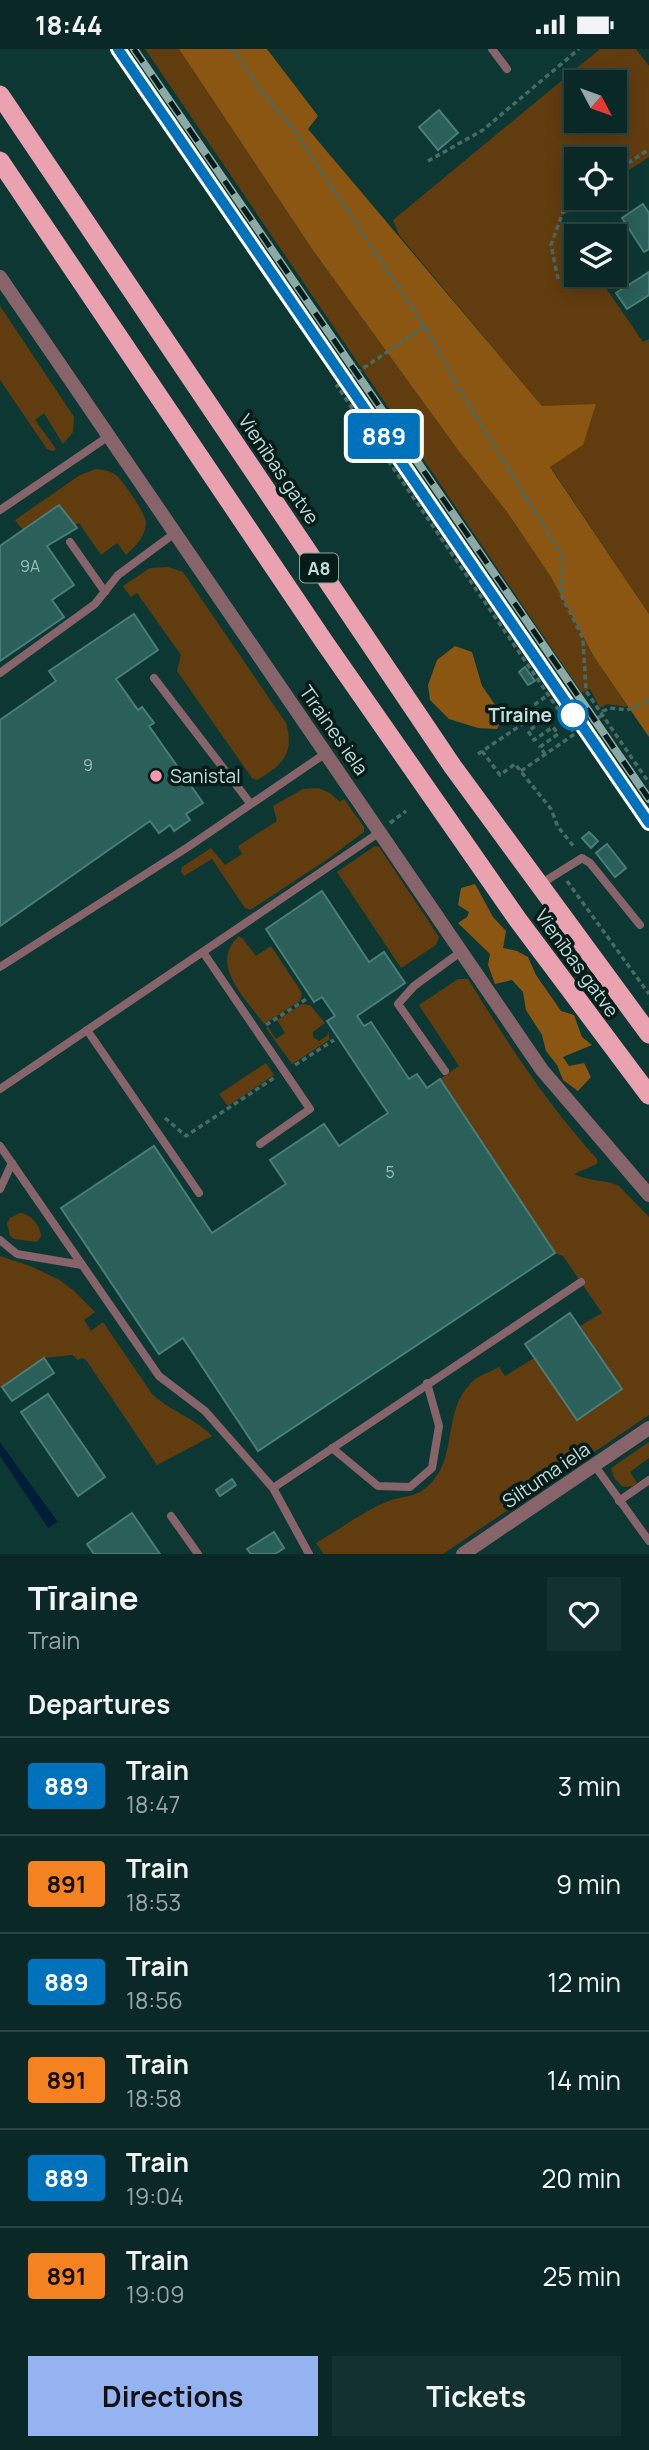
<!DOCTYPE html>
<meta charset="utf-8">
<style>
:root{--surface:#0a2926;--page:#13312e;--text:#f1f3f6;--muted:#99a6a7;--line:#2a4543;--accent:#95b2f1}
body{margin:0;font-family:Manrope,sans-serif;background:var(--page);color:var(--text);height:100vh;display:flex;flex-direction:column;font-size:26px;white-space:nowrap}
*{box-sizing:border-box;margin:0}
p{font-size:23px;color:var(--muted)}
.icon{flex:none;width:38px;height:38px;fill:none;stroke:currentColor;stroke-width:2;stroke-linecap:round;stroke-linejoin:round}
.map{position:relative;height:1505px;overflow:hidden}
.side{display:flex;flex-direction:column;background:var(--surface);flex:1}
.side>*{flex:none}
.badge{padding:0 14px;border-radius:5px;font-size:24px;line-height:46px}
.needle{width:46px;rotate:131deg}
.tools{position:absolute;left:564px;top:21px;display:grid;gap:14px}
.tools a{display:grid;place-items:center;width:63px;height:63px;border-radius:0px;background:var(--surface);box-shadow:0 4px 18px #0003,0 0 0 2px var(--line);font-size:35px}
.map>.badge{position:absolute;translate:-50% -50%;box-shadow:0 0 0 4px #fff}
h2{padding:0 28px;font-size:26px;line-height:63px}
.round{display:grid;place-items:center;flex:none;width:74px;height:74px;border-radius:0px;background:var(--page)}
.headline{display:flex;align-items:center;justify-content:space-between;height:119px;padding:0 28px}
h1{font-size:33px;font-weight:700;line-height:52px}
.button{display:flex;gap:14px;margin-top:auto;padding:14px 28px}
.button a{flex:1;height:80px;border-radius:0px;background:var(--accent);color:#111;font-size:28px;font-weight:700;line-height:80px;text-align:center}
.button a+a{background:var(--page);color:var(--text)}
ul{padding:0;list-style:none}
li{display:flex;align-items:center;gap:21px;height:98px;padding:0 28px;border-top:2px solid var(--line)}
li div{flex:1}
li b{display:block;font-size:26px}
li em{font-style:normal}
li .badge{min-width:77px;font-weight:700;text-align:center}
.status{display:flex;justify-content:space-between;align-items:center;height:49px;padding:0 35px;background:var(--surface);direction:ltr}
.status svg{height:19px;fill:currentColor}
.map>svg:first-child{display:block}
</style>
<div class="status"><b>18:44</b><svg viewBox="0 0 49 12"><path d="M0 12V9h3v3zM5 12V6h3v6zM10 12V3h3v9zM15 12V0h3v12zM26 1h20v11H26zM47 4h2v5h-2z"/></svg></div>
<div class="map">
<svg width="649" height="1505" viewBox="0 0 649 1505">
<rect width="100%" height="100%" fill="#0d3733"/>
<g fill="#613c0f" fill-rule="evenodd">
<polygon points="145,0 179,0 312,200 458,401 507,463 551,528 594,608 628,658 607,655 600,659 590,640 582,644"/>
<path d="M600 0H636L649 17V108L614 131V110H576V149H588L559 169 576 193V226H597L643 293 649 290V565L550 417 583 396 542 357 399 186 393 171ZM576 33H614V72H576Z"/>
<polygon points="0,257 74,368 73,383 63,395 44,364 35,371 56,400 53,402 47,400 0,331"/>
<path d="M96 420C104 421 111 422 117 427 124 433 146 465 146 474 145 488 136 497 126 506L117 494 101 506 79 474 75 476 59 456 23 481 15 471 80 426Z"/>
<path d="M168 518 183 523 286 674C295 704 282 717 257 731L252 729 177 622 181 606 137 544 131 548 123 537 150 519Z"/>
<polygon points="318,739 330,744 340,753 344,750 364,778 364,783 328,810 250,861 245,859 212,810 184,827 181,823 182,818 211,799 225,816 242,805 238,797 277,772 273,757 303,740"/>
<polygon points="375,797 379,798 439,888 436,896 401,919 337,823"/>
<path d="M239 887 243 890 256 907 271 897 302 944 300 952 264 975C246 950 208 915 239 887Z"/>
<path d="M458 930H468C507 993 547 1055 597 1110V1115L574 1125C589 1133 605 1130 619 1137L649 1168V1366L443 1505H324L316 1494C339 1481 362 1463 386 1453 406 1445 416 1451 433 1432 457 1404 443 1362 471 1334 477 1327 490 1323 499 1318L505 1327 534 1309 577 1370 622 1340 580 1277 602 1264 563 1207 555 1204 440 1030 459 1017 419 956Z"/>
<polygon points="302,955 310,956 325,974 313,983 313,988 319,992 327,987 329,982 329,991 292,1015 266,979 268,978 276,990 285,984 277,971"/>
<polygon points="266,1014 274,1026 228,1057 219,1045"/>
<path d="M20 1164C31 1165 40 1176 41 1187L37 1193 14 1190 10 1187 7 1174 10 1169Z"/>
<path d="M0 1207 30 1217 58 1230 73 1241 95 1263 84 1271 91 1282 103 1273 152 1345C170 1362 195 1369 212 1387L157 1416 86 1311 82 1309 78 1311 72 1306 44 1309 0 1339Z"/>
<polygon points="649,1393 649,1409 630,1423 637,1434 633,1437 623,1438 614,1429 611,1419"/>
</g>
<g fill="#8b5611">
<polygon points="179,0 267,0 318,67 308,80 542,357 596,355 583,396 550,418 649,565 649,688 594,608 551,528 507,463 458,401 312,200"/>
<polygon points="455,597 472,603 482,637 503,667 497,680 478,679 449,670 430,651 428,636 437,611"/>
<polygon points="475,835 493,868 506,882 503,899 517,902 528,908 536,926 561,962 574,966 582,988 592,996 563,1008 569,1017 584,1014 591,1028 578,1042 563,1031 557,1016 546,1002 542,986 526,961 523,943 512,931 495,935 488,916 490,905 458,874 467,868 469,863 458,856 461,839"/>
</g>
<polygon fill="#001d37" points="0,1393 4,1399 58,1473 48,1479 0,1407"/>
<g fill="#2b5f5a" stroke="#497d77" stroke-width="2">
<polygon points="439,61 458,84 438,101 419,78"/>
<polygon points="643,155 649,164 649,200 644,203 622,169"/>
<polygon points="649,223 649,246 627,260 616,244"/>
<polygon points="59,456 77,479 47,497 74,536 52,551 64,568 0,612 0,497"/>
<polygon points="134,565 158,601 116,630 138,661 142,658 154,674 149,677 203,754 186,765 190,771 174,782 170,776 159,784 150,772 0,877 0,671 56,632 49,622"/>
<polygon points="525,618 535,632 528,636 519,623"/>
<polygon points="589,783 598,792 591,799 582,789"/>
<polygon points="607,795 626,819 615,828 596,804"/>
<polygon points="322,842 369,913 384,903 405,934 357,967 364,977 371,973 409,1030 417,1025 427,1039 440,1030 555,1204 258,1402 183,1289 159,1305 61,1159 154,1097 212,1184 286,1135 270,1111 324,1075 339,1097 388,1064 327,972 335,967 322,948 314,953 266,880"/>
<polygon points="570,1264 622,1340 577,1371 525,1295"/>
<polygon points="44,1309 54,1324 12,1352 2,1338"/>
<polygon points="48,1345 105,1428 78,1447 21,1363"/>
<polygon points="232,1430 236,1436 220,1447 216,1441"/>
<polygon points="132,1464 160,1505 94,1505 87,1495"/>
<polygon points="274,1483 284,1499 275,1505 251,1505 247,1500"/>
</g>
<g fill="none" stroke-linecap="round" stroke-linejoin="round">
<g stroke="#466b67" stroke-width="3.5" stroke-dasharray="5 3.5" stroke-linecap="butt">
<polyline points="231,0 240,9 260,41 292,78 427,281 459,340 563,508 561,546 583,589 586,642 649,734"/>
<polyline points="428,112 483,81 579,0"/>
<polyline points="614,124 649,100"/>
<polyline points="558,230 551,196 564,160 580,149"/>
<polyline points="424,278 337,337 575,685"/>
<polyline points="538,663 534,656 545,648"/>
<polyline points="482,702 500,726 515,715 551,760 558,778 575,799"/>
<polyline points="478,705 542,662 548,669 528,682 534,691 553,678 558,685 540,698 545,705"/>
<polyline points="521,722 602,666 603,662 610,659 627,661 649,652"/>
<polyline points="390,774 406,762"/>
<polyline points="567,832 649,945"/>
<polyline points="266,976 308,949"/>
<polyline points="295,1016 334,991"/>
<polyline points="165,1069 186,1087 274,1029"/>
</g>
<g stroke="#87636a" stroke-width="8">
<polyline points="492,0 507,20"/>
<polyline points="0,461 109,387"/>
<polyline points="70,493 105,543"/>
<polyline points="0,624 95,555 118,526 175,484"/>
<polyline points="154,629 250,754"/>
<polyline points="539,836 582,809 590,814 640,876"/>
<polyline points="203,903 310,1060 260,1095"/>
<polyline points="0,918 188,798 326,704"/>
<polyline points="87,981 199,1144"/>
<polyline points="445,1022 398,955 414,937 462,902"/>
<polyline points="0,1040 380,783"/>
<polyline points="0,1097 159,1327 205,1362 273,1439 581,1233"/>
<polyline points="0,1140 12,1114"/>
<polyline points="0,1191 17,1205 82,1216"/>
<polyline points="332,1399 378,1437 410,1438 432,1419 439,1377 427,1334"/>
<polyline points="595,1417 649,1492"/>
<polyline points="273,1439 309,1505"/>
<polyline points="619,1452 649,1431"/>
<polyline points="171,1467 198,1505"/>
</g>
<polyline stroke="#87636a" stroke-width="14" points="463,1505 649,1379"/>
<polyline stroke="#87636a" stroke-width="14" points="0,228 542,1021 649,1146"/>
<g stroke="#eaa2b0" stroke-width="19">
<polyline points="0,46 453,718 649,985"/>
<polyline points="0,112 325,594 518,871 649,1046"/>
</g>
<defs>
<g id="rail">
<polyline points="118,0 649,774"/>
<polyline points="134,0 649,750"/>
</g>
</defs>
<use href="#rail" stroke="#8baaa6" stroke-width="8"/>
<use href="#rail" stroke="#061c19" stroke-width="5" stroke-dasharray="16" stroke-linecap="butt"/>
</g>
<g fill="none" stroke-linecap="round" stroke-linejoin="round">
<defs>
<polyline id="line" points="118,0 649,774"/>
</defs>
<use href="#line" stroke="#fff" stroke-width="16"/>
<use href="#line" stroke="#0072bc" stroke-width="10"/>
</g>
<circle fill="#fff" stroke="#0072bc" stroke-width="3.5" cx="573" cy="666" r="14"/>
<circle fill="#f29aac" stroke="#061c19" stroke-width="2.5" cx="156" cy="727" r="7"/>
<g text-anchor="middle" dominant-baseline="central" stroke-width="7" stroke-linejoin="round" paint-order="stroke">
<g font-size="16" fill="#9cbdb8">
<text x="30" y="517">9A</text>
<text x="88" y="716">9</text>
<text x="390" y="1123">5</text>
</g>
<rect fill="#061c19" stroke="#8aa29f" stroke-width="2" x="300" y="504.5" width="38" height="29" rx="5"/>
<g font-size="18" font-weight="bold" fill="#c2dcd8">
<text x="319" y="519">A8</text>
</g>
<g font-size="19" fill="#c2dcd8" stroke="#061c19">
<text transform="translate(279 420) rotate(56)">Vienības gatve</text>
<text transform="translate(334 681) rotate(55)">Tīraines iela</text>
<text transform="translate(577 914) rotate(54)">Vienības gatve</text>
<text transform="translate(546 1426) rotate(-34)">Siltuma iela</text>
</g>
<g font-size="19" font-weight="bold" fill="#c2dcd8" stroke="#061c19" text-anchor="end">
<text x="552" y="666">Tīraine</text>
</g>
<g font-size="19" fill="#c2dcd8" stroke="#061c19" text-anchor="start">
<text x="170" y="727">Sanistal</text>
</g>
</g>
</svg>
<div class="tools">
<a><svg class="needle" viewBox="-14 -14 28 28"><path d="M0-13l5 13h-10z" fill="#e53935"/><path d="M0 13l5-13h-10z" fill="#99a6a7"/></svg></a>
<a><svg class="icon" aria-label="locate" viewBox="0 0 24 24"><circle cx="12" cy="12" r="6"/><path d="M12 2v4M12 18v4M2 12h4M18 12h4"/></svg></a>
<a><svg class="icon" aria-label="layers" viewBox="0 0 24 24"><path d="M12 4l9 5-9 5-9-5zM3 14l9 5 9-5"/></svg></a>
</div>
<b class="badge" style="left:384px;top:387px;background:#0072bc;color:#fff">889</b>
</div>
<section class="side">
<div class="headline"><div><h1>Tīraine</h1><p>Train</p></div><a class="round"><svg class="icon" aria-label="heart" viewBox="0 0 24 24"><path d="M12 20l-8-8c-3-5 5-10 8-4 3-6 11-1 8 4z"/></svg></a></div>
<h2>Departures</h2>
<ul>
<li><span class="badge" style="background:#0072bc;color:#fff">889</span><div><b>Train</b><p>18:47</p></div><em>3 min</em></li>
<li><span class="badge" style="background:#f58220;color:#111">891</span><div><b>Train</b><p>18:53</p></div><em>9 min</em></li>
<li><span class="badge" style="background:#0072bc;color:#fff">889</span><div><b>Train</b><p>18:56</p></div><em>12 min</em></li>
<li><span class="badge" style="background:#f58220;color:#111">891</span><div><b>Train</b><p>18:58</p></div><em>14 min</em></li>
<li><span class="badge" style="background:#0072bc;color:#fff">889</span><div><b>Train</b><p>19:04</p></div><em>20 min</em></li>
<li><span class="badge" style="background:#f58220;color:#111">891</span><div><b>Train</b><p>19:09</p></div><em>25 min</em></li>
</ul>
<div class="button"><a>Directions</a><a>Tickets</a></div>
</section>
